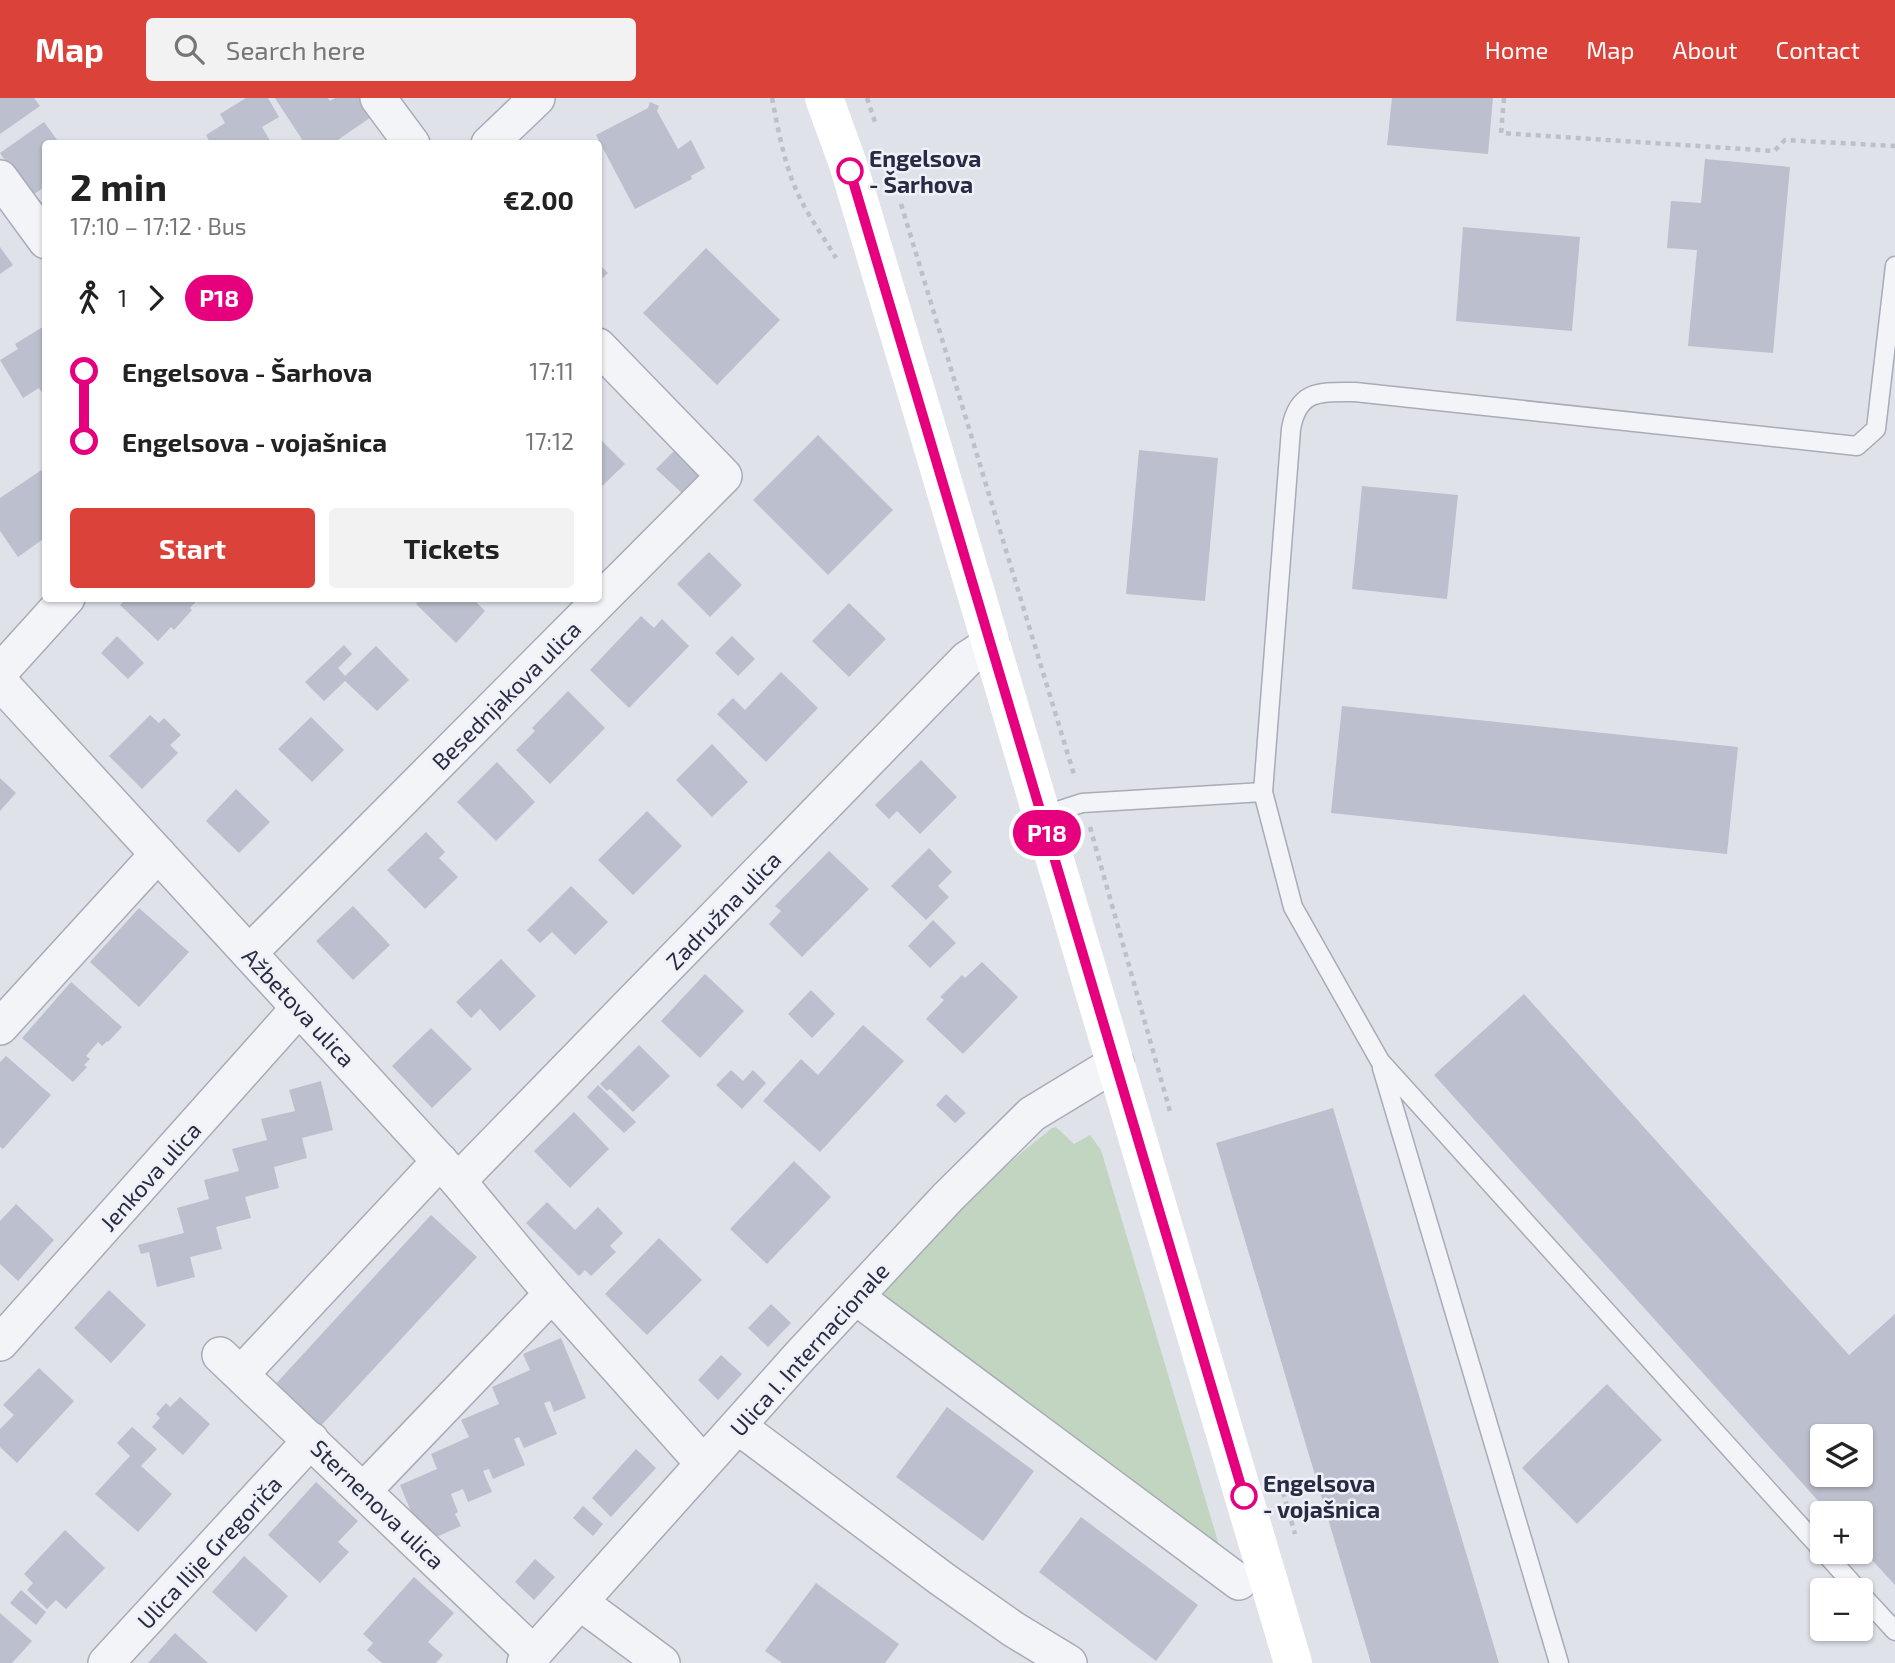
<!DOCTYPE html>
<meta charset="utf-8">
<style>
:root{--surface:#fff;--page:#f2f2f2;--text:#222;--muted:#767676;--accent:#db4239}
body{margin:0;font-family:"Exo 2",sans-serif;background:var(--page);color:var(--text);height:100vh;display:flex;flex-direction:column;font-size:26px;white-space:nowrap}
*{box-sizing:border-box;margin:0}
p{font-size:23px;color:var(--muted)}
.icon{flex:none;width:38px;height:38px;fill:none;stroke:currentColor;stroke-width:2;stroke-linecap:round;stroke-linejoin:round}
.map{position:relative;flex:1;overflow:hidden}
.sheet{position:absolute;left:42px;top:42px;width:560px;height:462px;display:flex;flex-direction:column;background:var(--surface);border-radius:7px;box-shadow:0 2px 5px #0004}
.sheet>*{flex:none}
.badge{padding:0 14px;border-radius:23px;font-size:24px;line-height:46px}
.controls{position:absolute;left:1810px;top:1326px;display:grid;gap:14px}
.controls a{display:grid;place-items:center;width:63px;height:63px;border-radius:7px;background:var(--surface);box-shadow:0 2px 5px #0004;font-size:35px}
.map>.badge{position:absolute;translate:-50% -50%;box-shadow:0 0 0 4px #fff}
.legs{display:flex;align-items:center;gap:10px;height:77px;padding:0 28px;font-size:23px}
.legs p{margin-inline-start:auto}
.summary{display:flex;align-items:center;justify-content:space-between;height:119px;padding:0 28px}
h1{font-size:38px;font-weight:700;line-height:52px}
.primary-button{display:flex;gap:14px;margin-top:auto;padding:14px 28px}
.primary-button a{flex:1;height:80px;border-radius:7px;background:var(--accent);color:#fff;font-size:28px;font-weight:700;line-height:80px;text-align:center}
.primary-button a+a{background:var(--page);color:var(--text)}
ul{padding:0 28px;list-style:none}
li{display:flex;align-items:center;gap:24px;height:70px;font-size:26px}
li i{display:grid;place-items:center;width:10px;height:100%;margin:0 9px;background:currentColor}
li i::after{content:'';width:18px;height:18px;margin:-9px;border:5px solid;border-radius:50%;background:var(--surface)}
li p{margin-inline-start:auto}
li:first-child i{background:linear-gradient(#0000 50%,currentColor 0)}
li:last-child i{background:linear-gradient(currentColor 50%,#0000 0)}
header{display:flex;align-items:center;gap:42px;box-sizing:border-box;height:98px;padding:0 35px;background:var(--accent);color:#fff}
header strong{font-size:33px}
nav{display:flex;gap:38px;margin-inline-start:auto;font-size:24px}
.search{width:490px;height:63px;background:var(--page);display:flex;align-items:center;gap:18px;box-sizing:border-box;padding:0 24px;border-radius:7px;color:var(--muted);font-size:26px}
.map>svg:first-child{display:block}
</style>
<header>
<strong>Map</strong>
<div class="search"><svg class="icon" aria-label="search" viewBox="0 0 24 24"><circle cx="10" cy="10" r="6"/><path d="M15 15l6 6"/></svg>Search here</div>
<nav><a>Home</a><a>Map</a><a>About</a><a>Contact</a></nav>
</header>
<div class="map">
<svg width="1895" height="1565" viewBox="0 0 1895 1565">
<rect width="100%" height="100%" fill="#e0e2ea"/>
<polygon fill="#c1d5c0" points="1056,1029 1074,1046 1090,1037 1101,1052 1225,1467 873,1204 951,1119 993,1078 1052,1030"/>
<g fill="#bcbfcd" fill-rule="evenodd">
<polygon points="0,0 34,0 40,8 0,36"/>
<polygon points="246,0 268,0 279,19 262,29 272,46 211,46 206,37 225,25 220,16"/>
<polygon points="275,0 328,0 330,3 335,0 363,0 374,17 332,46 305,46"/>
<polygon points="1392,0 1493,0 1488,56 1387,47"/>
<polygon points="650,4 659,8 657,13 678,51 691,42 705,70 691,78 692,81 635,111 596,37 648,10"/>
<polygon points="44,24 60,46 46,46 46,88 30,99 0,55"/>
<polygon points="1705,61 1790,69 1773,255 1688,248 1697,152 1667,150 1671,103 1701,105"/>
<polygon points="1463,129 1580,139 1572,233 1456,223"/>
<polygon points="0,149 13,167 0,176"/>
<polygon points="706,150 780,222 717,287 643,215"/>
<polygon points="598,165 608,175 598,184"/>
<polygon points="46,227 46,301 39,290 23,300 0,262 18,251 15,246"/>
<polygon points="818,337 893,412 828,477 753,402"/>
<polygon points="598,339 625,366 598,392"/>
<polygon points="679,348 704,372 682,395 656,371"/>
<polygon points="1139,352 1218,360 1205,503 1126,496"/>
<polygon points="46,369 46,439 18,459 0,433 0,400"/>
<polygon points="1362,388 1458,397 1447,501 1352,491"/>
<polygon points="709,454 742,487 710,519 677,486"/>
<polygon points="127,500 199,500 190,510 192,512 174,532 171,529 158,543 120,507"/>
<polygon points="422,500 472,500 485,513 456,545 416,506"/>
<polygon points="849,505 886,541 849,579 812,543"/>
<polygon points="641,518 654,530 662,521 689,548 629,610 590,572"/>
<polygon points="117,538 144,565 128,581 101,555"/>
<polygon points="732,538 755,561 738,578 715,555"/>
<polygon points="344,547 352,556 338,570 345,578 376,548 409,582 377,613 345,583 324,603 305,584"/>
<polygon points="781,574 818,610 766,664 717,616 733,600 745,612"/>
<polygon points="568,593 605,630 550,686 516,652 535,633 532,630"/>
<polygon points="1342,608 1738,649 1727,756 1331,715"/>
<polygon points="150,617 159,625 164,620 181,637 170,647 178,655 142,691 109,658"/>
<polygon points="311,619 344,652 312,684 278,651"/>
<polygon points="712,646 748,684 712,719 676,682"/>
<polygon points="921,662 957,699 920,736 897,713 889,721 875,707"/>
<polygon points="497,664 535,704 496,743 457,704"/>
<polygon points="0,680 16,695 0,713"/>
<polygon points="236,691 270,724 239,755 206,723"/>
<polygon points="647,713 682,748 633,797 598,762"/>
<polygon points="426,734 445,754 439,760 458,779 425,811 387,772"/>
<polygon points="929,750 952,774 938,788 949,799 926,822 891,788"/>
<polygon points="829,753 869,791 802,859 769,826 781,813 775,808"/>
<polygon points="571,788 608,824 575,857 552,834 540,845 527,832"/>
<polygon points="353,808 390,847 353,882 316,843"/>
<polygon points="139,810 189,854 139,909 90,864"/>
<polygon points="933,822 956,845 930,870 908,848"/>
<polygon points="501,861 536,898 500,933 480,911 471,920 456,904"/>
<polygon points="982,864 1018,899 963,956 926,921 944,902 940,899 962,877 965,880"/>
<polygon points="705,876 744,913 700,960 661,923"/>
<polygon points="71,884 122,929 108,944 107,943 102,948 98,944 86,958 90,961 84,967 87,969 73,984 22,940"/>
<polygon points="811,892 835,916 812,940 788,916"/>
<path d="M1524 896 1849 1257 1895 1216V1487L1860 1449V1416H1830L1434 977ZM1822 1339H1860V1377H1822Z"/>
<polygon points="863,927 904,963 820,1054 763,1003 801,961 818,977"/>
<polygon points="431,930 472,971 432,1010 392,968"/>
<polygon points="639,947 670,978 633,1014 610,991 607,993 600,986"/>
<polygon points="6,958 51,997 3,1051 0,1049 0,964"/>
<polygon points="731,972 743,983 753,972 766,985 742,1011 716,987"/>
<polygon points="321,983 333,1032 302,1040 307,1060 274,1069 279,1090 245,1099 251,1120 216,1129 222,1151 190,1159 195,1179 157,1189 149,1154 141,1156 138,1147 184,1135 177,1110 209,1101 204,1082 239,1073 232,1051 267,1042 261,1021 295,1013 289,992"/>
<polygon points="598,987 636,1024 624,1035 587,999"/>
<polygon points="946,996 966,1015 955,1025 936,1007"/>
<polygon points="1333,1010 1499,1565 1371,1565 1216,1045"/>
<polygon points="574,1014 609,1051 570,1090 534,1053"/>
<polygon points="794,1063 831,1099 767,1166 730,1131"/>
<polygon points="547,1104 575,1132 598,1109 623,1135 610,1148 616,1154 591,1178 585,1172 579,1178 526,1125"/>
<polygon points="16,1106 54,1142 18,1183 0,1166 0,1123"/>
<polygon points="431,1117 477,1159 317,1332 272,1290"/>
<polygon points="659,1140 702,1182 647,1237 605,1196"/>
<polygon points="109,1192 146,1227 111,1265 74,1230"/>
<polygon points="771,1206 791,1225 768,1249 748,1230"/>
<polygon points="561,1240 586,1300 554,1314 550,1303 544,1305 557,1336 524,1350 519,1339 514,1341 525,1367 493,1381 489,1371 483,1373 492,1394 468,1404 463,1391 451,1396 458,1414 455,1416 461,1428 434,1440 432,1433 421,1438 400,1387 437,1371 431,1356 469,1339 461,1322 499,1306 492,1289 530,1272 523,1256"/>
<polygon points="721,1257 742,1276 718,1302 698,1282"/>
<polygon points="39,1270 74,1303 17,1365 0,1349 0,1331 14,1317 3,1307"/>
<polygon points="1607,1286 1662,1342 1577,1426 1522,1370"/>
<polygon points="180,1299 210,1326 183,1357 152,1329 160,1320 156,1316 166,1305 170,1309"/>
<polygon points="947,1309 1034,1373 983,1443 896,1379"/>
<polygon points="132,1329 157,1351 141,1368 172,1396 138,1434 95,1396 130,1358 117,1345"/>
<polygon points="636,1351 656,1370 611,1419 592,1400"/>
<polygon points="316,1384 358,1423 338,1444 349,1454 320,1485 268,1437"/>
<polygon points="583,1408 603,1426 593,1438 573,1420"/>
<polygon points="1081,1419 1198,1507 1156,1563 1039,1474"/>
<polygon points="65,1432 105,1470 66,1511 56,1502 47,1511 27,1492 33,1485 24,1476"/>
<polygon points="244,1458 288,1498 256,1534 212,1494"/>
<polygon points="535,1461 555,1479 534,1502 515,1484"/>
<polygon points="414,1479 454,1515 428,1544 443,1557 436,1565 382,1565 367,1552 373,1545 363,1536"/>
<polygon points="816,1485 899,1546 885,1565 782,1565 765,1553"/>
<polygon points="21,1492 46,1514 36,1527 10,1505"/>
<polygon points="0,1515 32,1543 12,1565 0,1565"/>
<polygon points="175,1535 208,1565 148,1565"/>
</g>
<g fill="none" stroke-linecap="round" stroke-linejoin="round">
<defs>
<g id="lane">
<path d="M1263 694 1291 331C1298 291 1321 294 1355 294L1857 348 1876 331 1895 168"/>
<polyline points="1042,718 1082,705 1263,694 1293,809 1380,963 1822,1452"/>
<polyline points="1382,970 1559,1565"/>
<polyline points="1824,1454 1859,1493"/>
<polyline points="1860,1495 1895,1533"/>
</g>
<g id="street">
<polyline points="378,0 412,46"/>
<polyline points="489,46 537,0"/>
<polyline points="0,80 46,143"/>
<polyline points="0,574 67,500"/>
<polyline points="0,584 458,1083 552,1196 703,1365"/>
<polyline points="249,855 724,378 598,248"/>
<polyline points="0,929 158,756"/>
<polyline points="458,1083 967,561 991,545"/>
<polyline points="856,1199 1239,1484"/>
<polyline points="0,1245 299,910"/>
<polyline points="220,1257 534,1556"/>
<polyline points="241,1276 440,1063"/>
<polyline points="739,1329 942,1481 1013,1531 1069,1565"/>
<polyline points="364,1392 552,1196"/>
<polyline points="581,1505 662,1565"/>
<polyline points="106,1565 311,1342"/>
<polyline points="525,1565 800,1258 948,1099 1032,1016 1116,965"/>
</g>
</defs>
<use href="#lane" stroke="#a8abb8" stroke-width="21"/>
<use href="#street" stroke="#a8abb8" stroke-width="38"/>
<g stroke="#bec0c9" stroke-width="4.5" stroke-dasharray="5 5" stroke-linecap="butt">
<path d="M772 0C778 31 784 65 797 94 808 118 823 138 836 160"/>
<polyline points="867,0 875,24"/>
<polyline points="1504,0 1501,35 1774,53 1785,42 1895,48"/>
<polyline points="901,106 1075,680"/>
<polyline points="1090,729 1171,1017"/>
<polyline points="1283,1394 1295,1436"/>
</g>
<use href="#lane" stroke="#f3f4f8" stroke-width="18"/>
<use href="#street" stroke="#f3f4f8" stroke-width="35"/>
<polyline stroke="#fff" stroke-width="38" points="824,0 848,66 919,303 1293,1565"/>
</g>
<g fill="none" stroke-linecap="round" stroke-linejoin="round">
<defs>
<polyline id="line-1" points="850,73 1244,1398"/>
</defs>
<use href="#line-1" stroke="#fff" stroke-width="16"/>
<use href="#line-1" stroke="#e6007e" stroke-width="10"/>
</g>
<g fill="#fff" stroke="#e6007e" stroke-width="3.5">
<circle cx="850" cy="73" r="12"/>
<circle cx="1244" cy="1398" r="12"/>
</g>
<g text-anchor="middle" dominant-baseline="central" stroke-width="5" stroke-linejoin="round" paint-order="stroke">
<g font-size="23" font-weight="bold" fill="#272b43" stroke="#eff1f7" text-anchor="start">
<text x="869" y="60">Engelsova<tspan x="869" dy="26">- Šarhova</tspan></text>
<text x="1263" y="1385">Engelsova<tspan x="1263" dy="26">- vojašnica</tspan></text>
</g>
<g font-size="23" fill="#272b43" stroke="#eff1f7">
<text transform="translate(506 597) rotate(-45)">Besednjakova ulica</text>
<text transform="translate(723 812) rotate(-46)">Zadružna ulica</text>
<text transform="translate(299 909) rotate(47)">Ažbetova ulica</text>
<text transform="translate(150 1078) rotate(-48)">Jenkova ulica</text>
<text transform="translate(809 1251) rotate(-48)">Ulica I. Internacionale</text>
<text transform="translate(378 1406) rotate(44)">Sternenova ulica</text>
<text transform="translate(209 1454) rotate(-47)">Ulica Ilije Gregoriča</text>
</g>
</g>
</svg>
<div class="controls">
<a><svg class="icon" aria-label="layers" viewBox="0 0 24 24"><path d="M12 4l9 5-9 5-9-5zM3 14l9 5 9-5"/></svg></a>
<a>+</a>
<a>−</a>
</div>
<b class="badge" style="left:1047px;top:735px;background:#e6007e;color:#fff">P18</b>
<section class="sheet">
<div class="summary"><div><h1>2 min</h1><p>17:10 – 17:12 · Bus</p></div><b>€2.00</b></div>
<div class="legs"><svg class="icon" aria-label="walk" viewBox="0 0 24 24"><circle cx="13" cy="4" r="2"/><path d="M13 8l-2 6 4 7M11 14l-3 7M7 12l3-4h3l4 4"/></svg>1<svg class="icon" aria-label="forward" viewBox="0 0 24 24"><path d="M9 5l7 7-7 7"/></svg><b class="badge" style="background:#e6007e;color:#fff">P18</b></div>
<ul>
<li><i style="color:#e6007e"></i><b>Engelsova - Šarhova</b><p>17:11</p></li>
<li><i style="color:#e6007e"></i><b>Engelsova - vojašnica</b><p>17:12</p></li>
</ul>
<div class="primary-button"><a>Start</a><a>Tickets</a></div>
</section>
</div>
